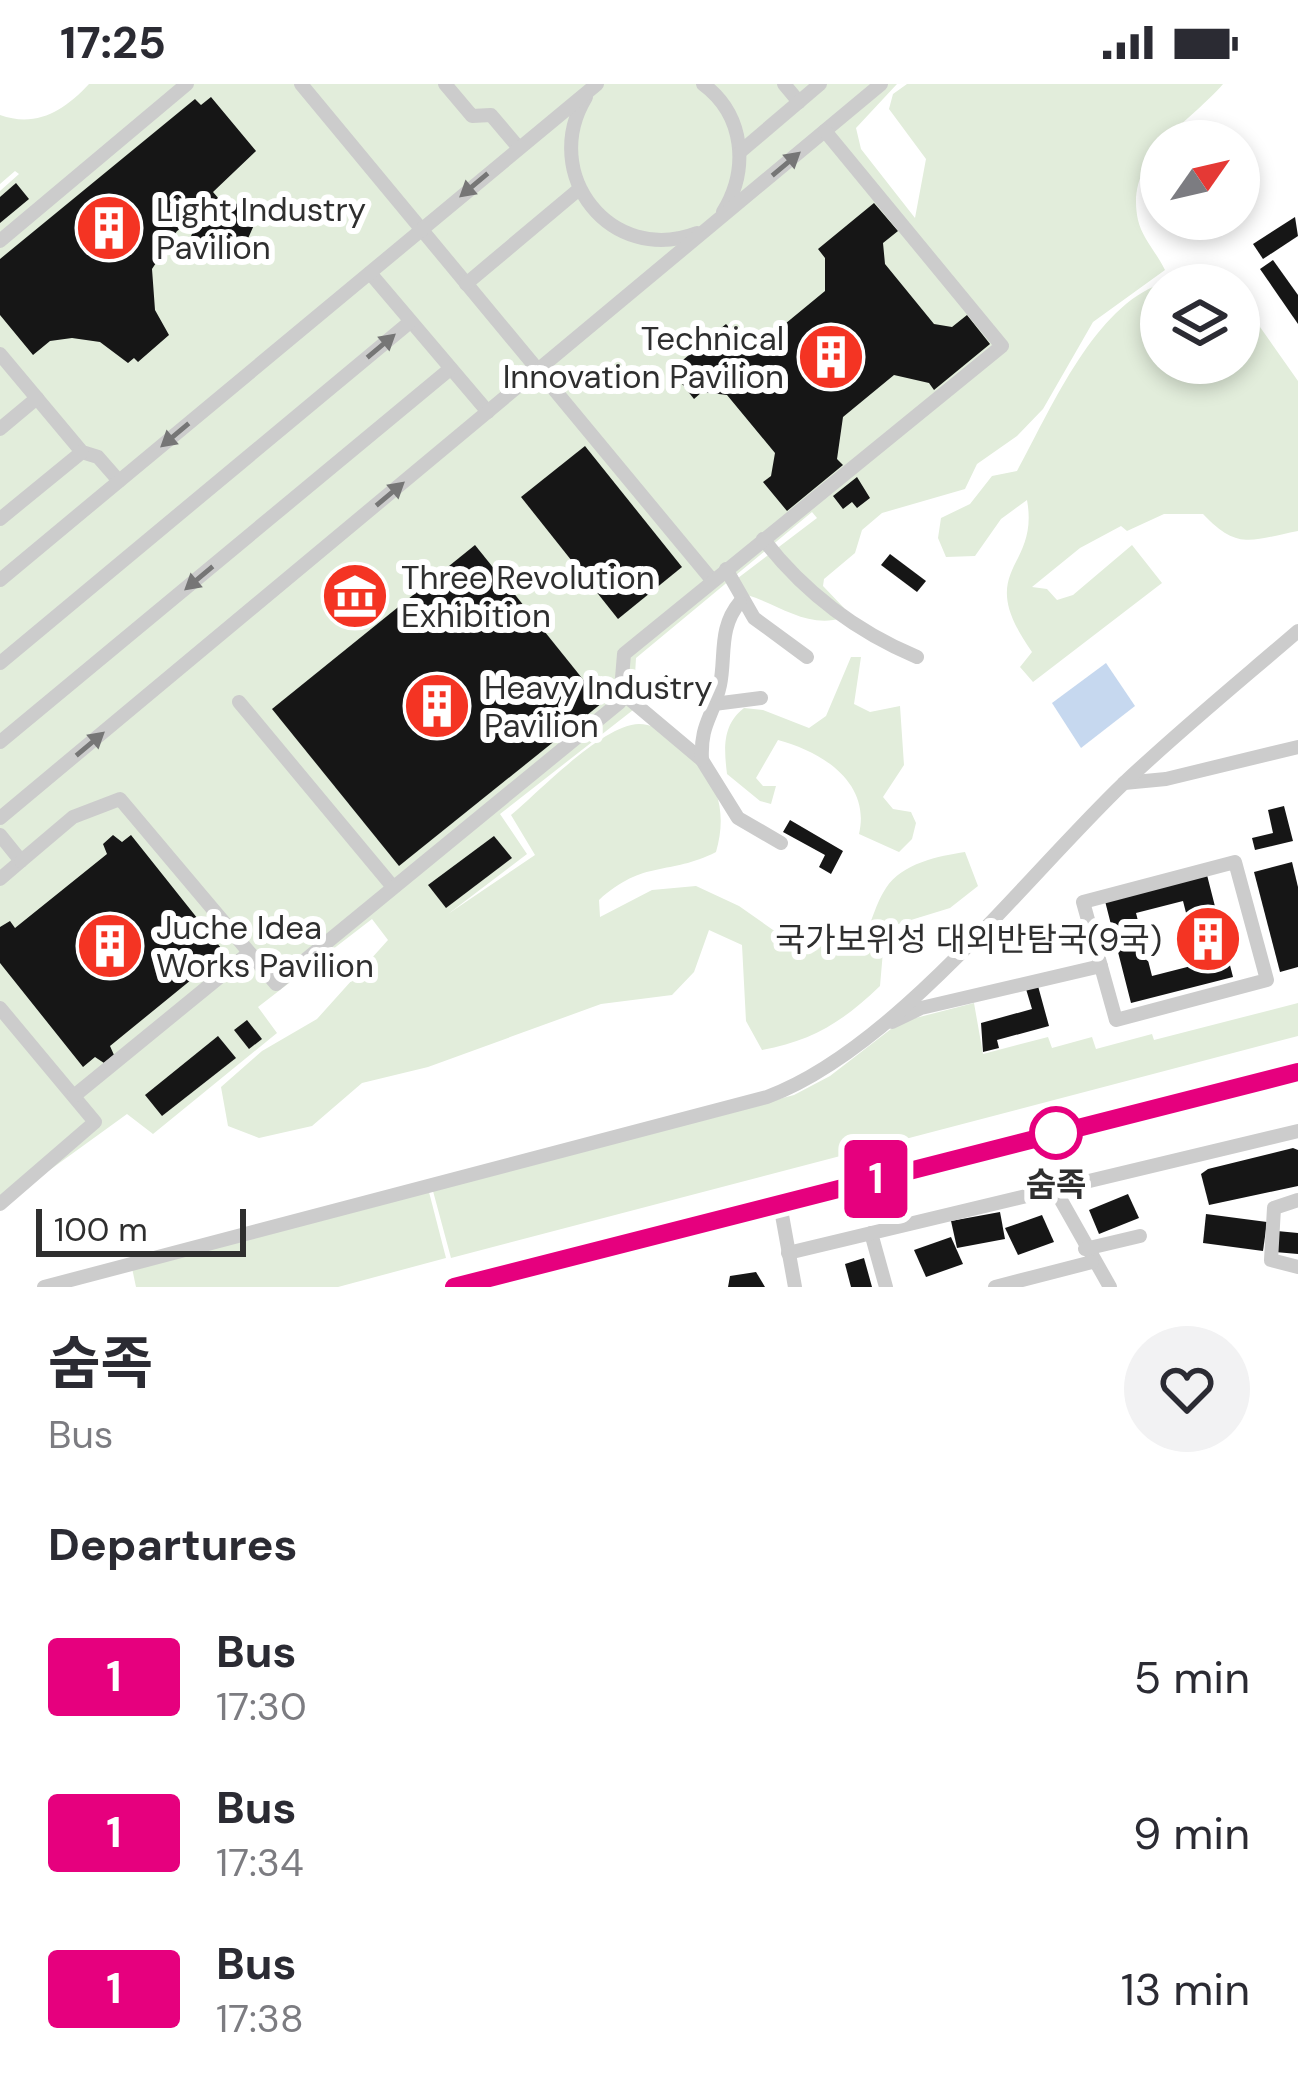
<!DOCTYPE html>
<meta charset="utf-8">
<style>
:root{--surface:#fff;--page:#f2f2f3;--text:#2b2b33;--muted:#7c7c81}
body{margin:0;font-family:"DM Sans","Noto Sans KR",sans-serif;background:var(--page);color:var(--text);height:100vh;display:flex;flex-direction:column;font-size:45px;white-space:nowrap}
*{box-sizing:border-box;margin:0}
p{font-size:39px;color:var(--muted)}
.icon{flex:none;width:66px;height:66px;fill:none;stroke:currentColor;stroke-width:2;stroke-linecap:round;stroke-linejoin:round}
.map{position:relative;height:1203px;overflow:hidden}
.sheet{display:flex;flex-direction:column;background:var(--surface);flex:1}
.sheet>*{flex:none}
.badge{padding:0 24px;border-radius:9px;font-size:42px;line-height:78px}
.needle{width:78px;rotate:56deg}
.controls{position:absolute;left:1140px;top:36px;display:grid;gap:24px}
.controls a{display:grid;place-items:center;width:120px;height:120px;border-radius:50%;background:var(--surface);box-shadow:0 6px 18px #0003;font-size:60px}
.scale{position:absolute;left:36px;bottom:30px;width:210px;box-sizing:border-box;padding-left:12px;border:6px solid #2f2f2f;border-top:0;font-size:33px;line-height:42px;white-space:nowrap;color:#2f2f2f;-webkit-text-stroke:9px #fff;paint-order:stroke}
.map>.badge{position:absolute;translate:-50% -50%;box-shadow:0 0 0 6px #fff}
h2{padding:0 48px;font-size:45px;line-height:108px}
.round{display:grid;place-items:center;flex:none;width:126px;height:126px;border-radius:63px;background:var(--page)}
.head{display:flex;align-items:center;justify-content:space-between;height:204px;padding:0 48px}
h1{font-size:57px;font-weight:700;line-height:90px}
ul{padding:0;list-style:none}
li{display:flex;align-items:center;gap:36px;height:156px;padding:0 48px}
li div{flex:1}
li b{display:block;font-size:45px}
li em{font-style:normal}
li .badge{min-width:132px;font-weight:700;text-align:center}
.status{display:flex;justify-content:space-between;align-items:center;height:84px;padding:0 60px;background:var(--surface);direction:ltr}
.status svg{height:33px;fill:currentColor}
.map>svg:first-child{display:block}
</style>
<div class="status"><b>17:25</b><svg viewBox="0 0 49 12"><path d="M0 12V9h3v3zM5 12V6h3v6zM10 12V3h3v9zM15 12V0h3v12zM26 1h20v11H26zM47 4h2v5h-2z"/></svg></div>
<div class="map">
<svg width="1298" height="1203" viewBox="0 0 1298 1203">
<rect width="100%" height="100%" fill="#fff"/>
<g fill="#e2eddb">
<path d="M89 0H897L856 44 861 65 915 134 926 75 889 25 893 10 907 0H1223C1189 40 1124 72 1138 136 1142 154 1157 169 1165 186L1093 238 1043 325 1017 352 977 380 965 405 882 429 862 446 855 469 824 495 823 502 844 524 842 534C808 545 778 520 747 511L738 494 817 434 812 428 636 574 633 626 500 730 527 770 448 830 535 771 511 731C540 707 602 641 639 640 662 640 687 665 700 681 722 707 725 737 716 768 669 792 644 775 599 816L600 833 652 806 696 802 739 822 783 853 854 865C874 842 872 825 886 804 902 779 939 772 965 768L978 802 950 824 885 844 880 902C844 937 812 957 762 966L746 937 742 861 709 846 694 888 672 911 601 920 428 983 362 999 312 1042 259 1054 228 1042 221 1003 262 967 317 935 388 856 372 835 258 923 277 949 153 1050 127 1030 0 1122V107L19 90 15 87 0 100V31C36 44 64 27 89 0Z"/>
<path d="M1209 190 1223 201H1161V279H1239V216L1248 226 1298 297V447C1251 456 1238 467 1203 430H1164L1127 447 1121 442 1080 464 1032 503 1047 505 1057 516 1073 511 1132 461 1162 499 1033 598 1020 583 1032 568C972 483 1040 487 1027 416L1001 435 975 472 946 473 938 454 941 434 970 420 992 392 1017 387C1049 329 1091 229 1155 202 1169 196 1192 195 1209 190Z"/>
<path d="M851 573H861L854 620 870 628 900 622 904 681 883 713 893 725 911 728 916 739 912 755 899 768 859 750C871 699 823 668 778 656L756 694 763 702H776L771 720 760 717 727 690C724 665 722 641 744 624L763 626 809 644 826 632Z"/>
<polygon points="974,919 983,970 1048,953 1052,964 1092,953 1096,965 1152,950 1154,956 1298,919 1298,952 451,1174 433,1107 794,1011 830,992 900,938"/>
<polygon points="429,1108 446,1174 338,1203 136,1203 132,1184"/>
</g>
<polygon fill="#c6d8ef" points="1106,579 1135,622 1081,664 1052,619"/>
<g fill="#161616" fill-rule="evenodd">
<polygon points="211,13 256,67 213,108 225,122 235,118 254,141 242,168 208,179 189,156 193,148 187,140 177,147 152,185 155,226 169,251 138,278 134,274 128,279 100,258 72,254 50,257 33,271 0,231 0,175 195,15 201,21"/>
<polygon points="16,99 29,115 0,139 0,113"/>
<polygon points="874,119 898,147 883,159 885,180 934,240 952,243 967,231 990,260 934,306 929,299 894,291 843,333 837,375 843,381 787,427 763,398 771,392 775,369 727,311 702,308 694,315 671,286 726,240 734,249 774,249 825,207 825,174 818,165"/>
<polygon points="1295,133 1298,152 1263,175 1253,160"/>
<polygon points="1273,176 1298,211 1298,240 1260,185"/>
<polygon points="585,362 682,483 618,535 521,413"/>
<polygon points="857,393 870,414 857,424 852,418 843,425 833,412"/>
<polygon points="475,461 602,619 399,782 272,625"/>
<polygon points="890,470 926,497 917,508 881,481"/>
<polygon points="666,591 679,599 655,618 650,604"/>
<polygon points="1284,722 1293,757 1255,766 1252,754 1273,749 1268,726"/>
<polygon points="790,736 843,767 831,790 819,783 825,771 783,748"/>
<polygon points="113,751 122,758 131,751 225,869 216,876 221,885 210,894 202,887 110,962 114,971 104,979 95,973 83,983 0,879 0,843 10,837 15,844 107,770 103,760"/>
<polygon points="494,752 512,774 446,824 428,801"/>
<polygon points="1292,778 1298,803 1298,883 1280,888 1254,788"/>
<path d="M1207 791 1233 893 1131 919 1105 817ZM1183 817 1199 880 1152 892 1136 829Z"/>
<polygon points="1038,902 1049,942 997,956 999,964 983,968 981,939 1032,925 1026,905"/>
<polygon points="247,936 262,955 249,965 234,946"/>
<polygon points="218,952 236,974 162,1032 145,1011"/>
<polygon points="1293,1064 1298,1066 1298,1102 1209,1121 1201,1090 1208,1085"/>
<polygon points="1128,1110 1139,1134 1099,1150 1089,1126"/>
<polygon points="1000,1128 1005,1155 957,1164 951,1137"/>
<polygon points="1206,1130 1267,1138 1263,1167 1203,1159"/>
<polygon points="1042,1131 1054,1158 1018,1171 1005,1144"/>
<polygon points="1277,1147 1298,1149 1298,1170 1275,1168"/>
<polygon points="951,1153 963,1180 926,1193 914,1166"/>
<polygon points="864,1174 872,1203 851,1203 845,1180"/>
<polygon points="756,1188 765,1203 728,1203 730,1192"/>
</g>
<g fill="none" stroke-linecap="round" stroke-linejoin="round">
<g stroke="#ccc" stroke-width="14">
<polyline points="301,0 712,496"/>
<polyline points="445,0 472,32 491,31 519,64"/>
<path d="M703 0C745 31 749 86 723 128"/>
<polyline points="784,0 799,18"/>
<path d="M586 13C539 90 611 182 697 149"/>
<polyline points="740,68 820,0"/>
<polyline points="0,157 187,0"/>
<polyline points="370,189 488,328"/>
<polyline points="466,200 578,106"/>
<polyline points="0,270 82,368 98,373 119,397"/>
<polyline points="0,345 37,314"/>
<polyline points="0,435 82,368"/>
<path d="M763 455C804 508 855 547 917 573"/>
<polyline points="726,485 754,534 807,573"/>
<polyline points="0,496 597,0"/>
<polyline points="0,579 410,238"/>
<polyline points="621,608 702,676 738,734 781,759"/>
<polyline points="239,618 393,803"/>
<polyline points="714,620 761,614"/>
<polyline points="0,658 450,285"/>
<path d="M702 676C700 639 713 634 720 601 726 572 718 544 740 518"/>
<polyline points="1124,699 1166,695 1298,663"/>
<polyline points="0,734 881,0"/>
<polyline points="0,751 21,777 0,795"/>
<polyline points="21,777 73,733 120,715 276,900 620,618 624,570 1002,262 825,47"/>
<polygon points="1235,778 1267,896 1116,936 1083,818"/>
<polyline points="0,924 95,1038 0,1120"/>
<polyline points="892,938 921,924 1101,882"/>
<polyline points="74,1012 249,869"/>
<polyline points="1053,1102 1110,1203"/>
<polyline points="1298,1116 1274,1124 1271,1176 1298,1183"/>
<polyline points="780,1120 795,1203"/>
<polyline points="871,1149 886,1203"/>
<polyline points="1085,1165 1140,1152"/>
<polyline points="788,1169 1298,1047"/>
<path d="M44 1203 767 1013C894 966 1024 795 1124 699 1180 646 1240 597 1298 547"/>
<polyline points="995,1203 1092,1178"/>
</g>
<polyline stroke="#a7a7a7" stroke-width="18" points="454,1203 1298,988"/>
</g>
<defs><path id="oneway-solid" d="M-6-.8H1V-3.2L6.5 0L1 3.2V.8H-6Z" transform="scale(3)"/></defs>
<g fill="#767676">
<use href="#oneway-solid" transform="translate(786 80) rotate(-40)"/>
<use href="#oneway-solid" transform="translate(474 101) rotate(140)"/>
<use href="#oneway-solid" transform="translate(381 262) rotate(-40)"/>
<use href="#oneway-solid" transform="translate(175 351) rotate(140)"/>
<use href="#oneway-solid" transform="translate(390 410) rotate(-40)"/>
<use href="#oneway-solid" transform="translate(199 494) rotate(140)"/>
<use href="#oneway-solid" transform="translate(90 660) rotate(-40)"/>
</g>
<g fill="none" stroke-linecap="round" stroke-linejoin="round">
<defs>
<polyline id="line" points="454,1203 1298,988"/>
</defs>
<use href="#line" stroke="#fff" stroke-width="27"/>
<use href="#line" stroke="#e6007e" stroke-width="18"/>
</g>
<defs>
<symbol id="building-disc" viewBox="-11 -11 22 22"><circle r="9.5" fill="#f43423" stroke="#fff"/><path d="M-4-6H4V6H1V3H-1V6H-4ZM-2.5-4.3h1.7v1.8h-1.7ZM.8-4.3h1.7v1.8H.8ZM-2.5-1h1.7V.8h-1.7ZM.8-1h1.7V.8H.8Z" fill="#fff"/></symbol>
<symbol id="museum-disc" viewBox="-11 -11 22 22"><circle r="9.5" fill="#f43423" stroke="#fff"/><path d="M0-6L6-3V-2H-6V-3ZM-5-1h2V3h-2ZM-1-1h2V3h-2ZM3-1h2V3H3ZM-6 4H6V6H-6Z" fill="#fff"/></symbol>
</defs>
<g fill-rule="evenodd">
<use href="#building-disc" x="71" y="106" width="76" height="76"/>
<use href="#building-disc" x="793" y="235" width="76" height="76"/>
<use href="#museum-disc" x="317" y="474" width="76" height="76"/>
<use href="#building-disc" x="399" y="584" width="76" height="76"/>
<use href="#building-disc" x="1170" y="817" width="76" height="76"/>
<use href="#building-disc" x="72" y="824" width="76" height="76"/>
</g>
<circle fill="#fff" stroke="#e6007e" stroke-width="6" cx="1056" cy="1049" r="24"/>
<g text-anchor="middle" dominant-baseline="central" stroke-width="12" stroke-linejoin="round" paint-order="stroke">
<g font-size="33" fill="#2f2f2f" stroke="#fff" text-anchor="start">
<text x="156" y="125">Light Industry<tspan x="156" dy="38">Pavilion</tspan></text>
<text x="784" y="254" text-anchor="end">Technical<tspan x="784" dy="38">Innovation Pavilion</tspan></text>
<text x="401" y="493">Three Revolution<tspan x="401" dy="38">Exhibition</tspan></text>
<text x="484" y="603">Heavy Industry<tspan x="484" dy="38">Pavilion</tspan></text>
<text x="156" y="843">Juche Idea<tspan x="156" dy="38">Works Pavilion</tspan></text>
<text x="1162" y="855" text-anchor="end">국가보위성 대외반탐국(9국)</text>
</g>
<g font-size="33" font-weight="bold" fill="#2f2f2f" stroke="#fff">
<text x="1056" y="1100">숨족</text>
</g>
</g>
</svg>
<div class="controls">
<a><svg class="needle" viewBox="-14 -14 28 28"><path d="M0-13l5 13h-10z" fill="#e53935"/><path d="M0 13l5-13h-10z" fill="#7c7c81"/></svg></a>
<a><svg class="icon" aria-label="layers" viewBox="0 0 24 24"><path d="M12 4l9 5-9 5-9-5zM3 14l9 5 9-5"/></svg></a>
</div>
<div class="scale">100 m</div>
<b class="badge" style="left:876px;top:1095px;background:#e6007e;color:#fff">1</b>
</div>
<section class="sheet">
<div class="head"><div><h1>숨족</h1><p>Bus</p></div><a class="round"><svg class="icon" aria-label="heart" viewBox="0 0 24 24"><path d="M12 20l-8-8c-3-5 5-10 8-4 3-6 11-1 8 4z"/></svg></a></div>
<h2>Departures</h2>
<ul>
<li><span class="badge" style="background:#e6007e;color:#fff">1</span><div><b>Bus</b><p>17:30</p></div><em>5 min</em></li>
<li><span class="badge" style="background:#e6007e;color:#fff">1</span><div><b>Bus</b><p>17:34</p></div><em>9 min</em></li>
<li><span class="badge" style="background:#e6007e;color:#fff">1</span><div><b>Bus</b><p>17:38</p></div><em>13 min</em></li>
</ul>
</section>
